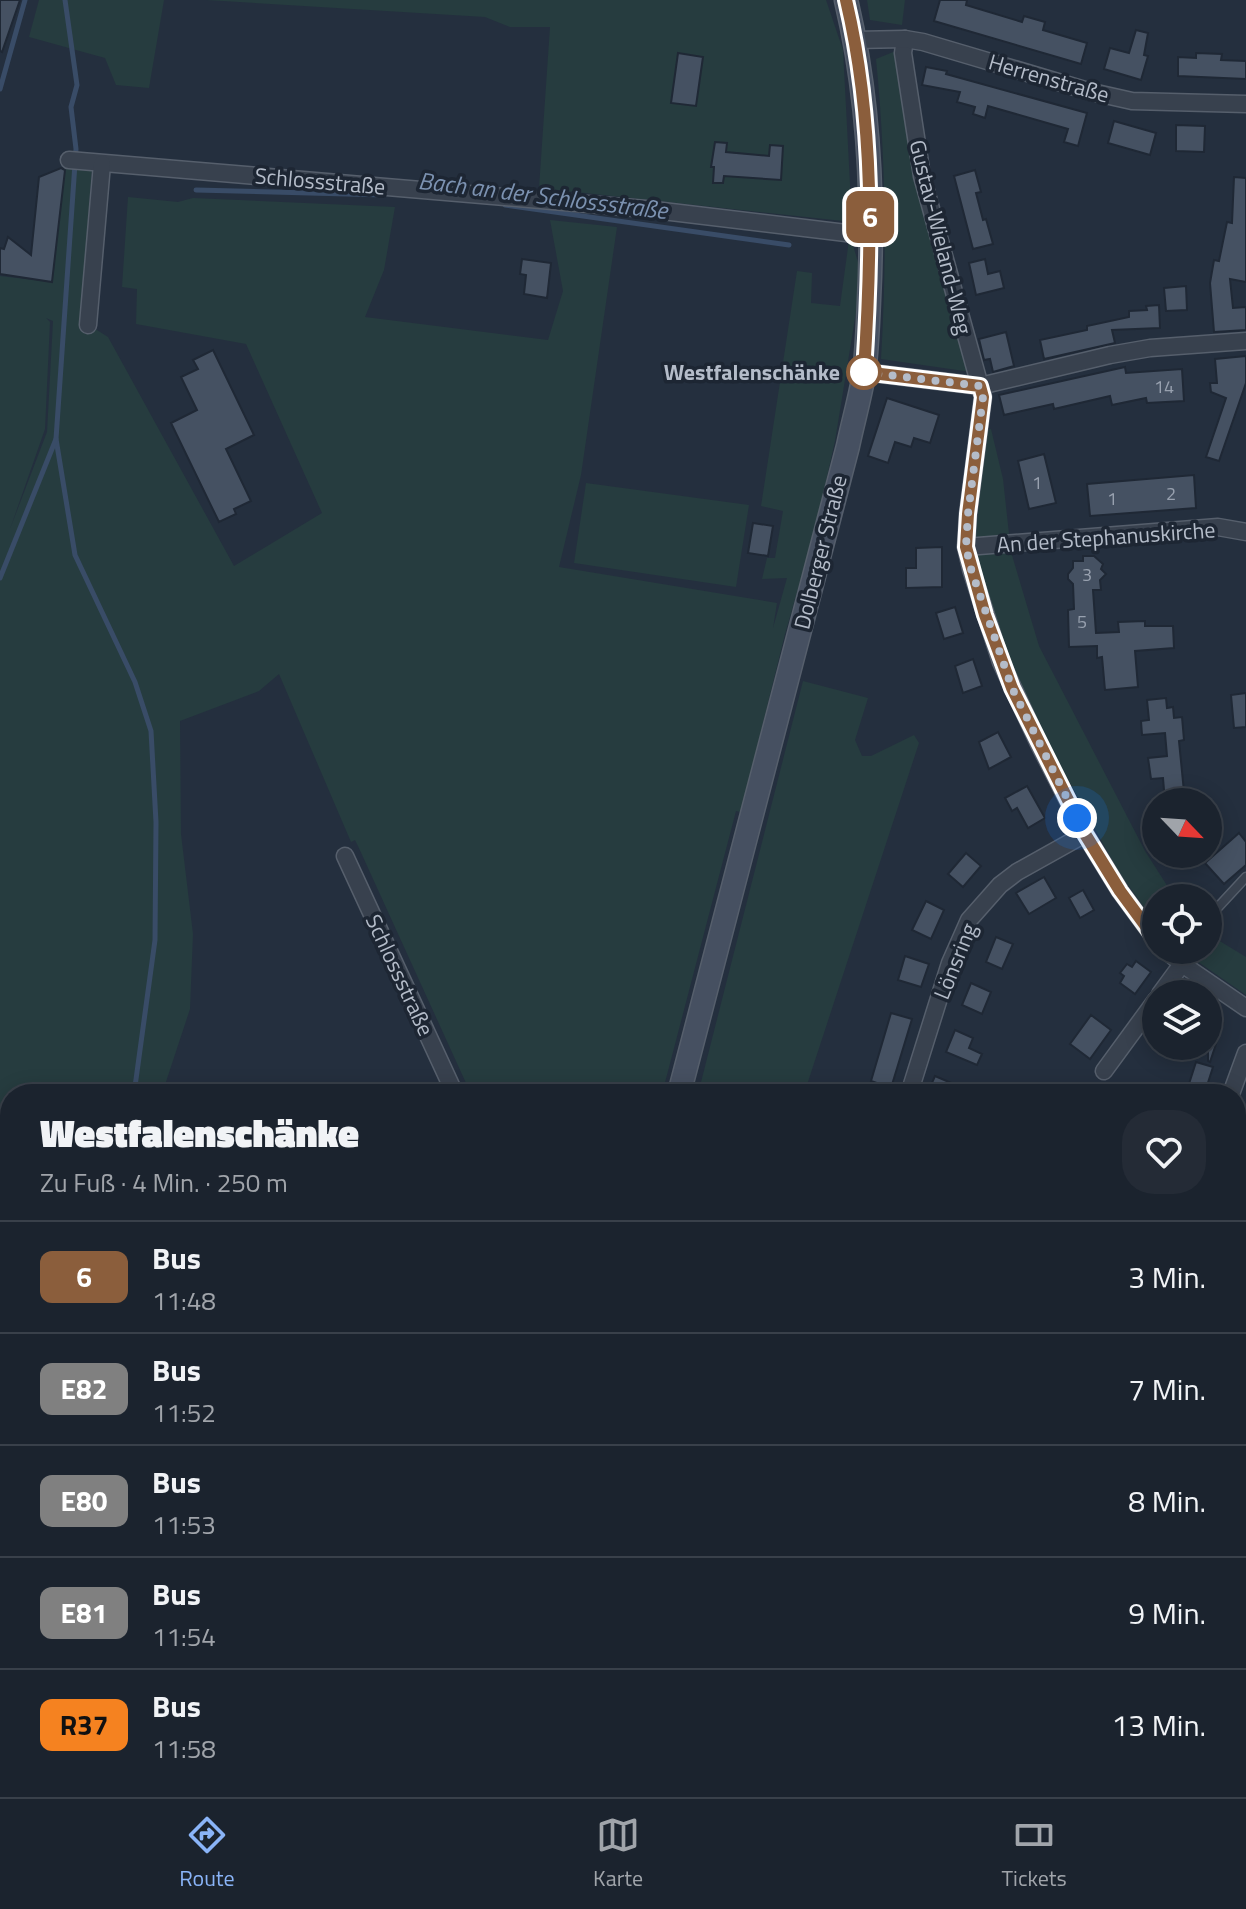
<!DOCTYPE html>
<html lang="de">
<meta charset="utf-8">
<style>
:root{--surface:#1b232e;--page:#242b36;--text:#f1f3f6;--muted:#a0a4aa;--line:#39404a;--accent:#8ab4f8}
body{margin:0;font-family:"Titillium Web",sans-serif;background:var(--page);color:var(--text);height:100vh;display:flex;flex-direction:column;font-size:30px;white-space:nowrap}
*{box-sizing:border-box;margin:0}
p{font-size:26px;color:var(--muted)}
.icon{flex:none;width:44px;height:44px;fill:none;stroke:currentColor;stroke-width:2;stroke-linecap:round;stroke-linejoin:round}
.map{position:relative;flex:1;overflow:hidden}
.sheet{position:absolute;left:0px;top:1084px;width:1246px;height:714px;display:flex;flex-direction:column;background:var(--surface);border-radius:32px 32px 0 0;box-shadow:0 4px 20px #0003,0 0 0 2px var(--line)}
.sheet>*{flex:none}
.badge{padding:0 16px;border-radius:12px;font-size:28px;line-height:52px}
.needle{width:52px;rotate:115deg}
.tools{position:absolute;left:1142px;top:788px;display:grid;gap:16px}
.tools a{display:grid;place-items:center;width:80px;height:80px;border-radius:50%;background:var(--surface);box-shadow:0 4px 20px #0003,0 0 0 2px var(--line);font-size:40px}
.you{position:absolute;width:40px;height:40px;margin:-20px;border:6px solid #fff;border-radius:50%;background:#1a73e8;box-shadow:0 0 0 12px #1a73e833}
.map>.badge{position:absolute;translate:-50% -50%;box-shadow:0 0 0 4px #fff}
.round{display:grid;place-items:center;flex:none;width:84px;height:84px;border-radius:32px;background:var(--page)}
.summary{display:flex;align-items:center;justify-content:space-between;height:136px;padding:0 40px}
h1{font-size:38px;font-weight:800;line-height:60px}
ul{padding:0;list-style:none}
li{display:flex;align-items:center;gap:24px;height:112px;padding:0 40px;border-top:2px solid var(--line)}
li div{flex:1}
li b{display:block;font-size:30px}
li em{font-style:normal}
li .badge{min-width:88px;font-weight:700;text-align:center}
.menu{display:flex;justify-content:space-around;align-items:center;height:112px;border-top:2px solid var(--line);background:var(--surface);font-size:22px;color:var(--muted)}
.menu a{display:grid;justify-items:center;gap:4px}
.menu .current{color:var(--accent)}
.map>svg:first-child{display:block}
</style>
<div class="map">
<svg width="1246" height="1797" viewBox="0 0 1246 1797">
<rect width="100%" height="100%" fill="#242f3e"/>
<g fill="#263c3f" fill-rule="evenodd">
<polygon points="39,0 164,0 149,88 116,85 105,58 29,37"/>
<polygon points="206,0 826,0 843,50 852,222 539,188 550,27 510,27 485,17"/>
<polygon points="867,0 905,0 902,25 870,20"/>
<path d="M898 50 971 372 881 359C887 259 886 159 876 59Z"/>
<path d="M65 166 92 168 81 320 108 337 234 566 322 513 246 344 136 324 137 289 122 287 128 197 178 202 193 198 395 207 384 270 365 317 548 340 563 291 550 220 617 227 581 475 559 567 777 603 773 628 787 578 762 579 767 558H775L783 511 761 506 797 271 812 273 811 303 840 306 849 240 852 242 858 262V300L835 441 815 530 785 634 741 812 736 811 662 1094H471L358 846 355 840 351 842 279 674 259 691 180 721 181 834 193 934 190 1009 162 1094H10V1718L3 1742 0 1743V276L52 282ZM46 318 53 321 47 432 10 529 45 429 50 322Z"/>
<polygon points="991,429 1003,479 1011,552 1039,646 1145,851 1175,898 1156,898 1156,924 1118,871 1030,710 995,621 978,559 976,533 986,430"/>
<polygon points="586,483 749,505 736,587 574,563"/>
<polygon points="803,681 868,698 855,740 862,756 871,756 914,735 919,743 804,1094 698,1094"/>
<polygon points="1208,930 1218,940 1246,957 1246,995 1181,950 1208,950"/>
<polygon points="1246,1328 1246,1797 1164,1797 1162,1788 1236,1788 1236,1356"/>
</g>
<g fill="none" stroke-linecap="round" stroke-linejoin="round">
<g stroke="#394c67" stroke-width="5">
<polyline points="0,89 25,0"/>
<polyline points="196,190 384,195"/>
<polyline points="505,205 789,245"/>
<polyline points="56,439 75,555 135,682 151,731 156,822 155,940 134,1094"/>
<polyline points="0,578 56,439 76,149 71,107 77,85 65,0"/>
<polyline points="4,1748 10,1728"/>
</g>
</g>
<g fill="#455162" stroke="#1f2835" stroke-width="2">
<polygon points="0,0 20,0 2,52 0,51"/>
<polygon points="940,0 967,0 966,5 1022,22 1024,16 1045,22 1043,30 1087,43 1081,64 934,21"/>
<polygon points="1136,30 1148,33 1144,55 1148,56 1141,80 1104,69 1110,48 1129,53"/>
<polygon points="678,53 703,57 696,106 671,103"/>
<polygon points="1196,53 1222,54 1221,60 1246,61 1246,79 1178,76 1178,57 1196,58"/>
<polygon points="926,67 947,71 946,74 1087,113 1078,146 1064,142 1068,129 988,106 985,118 973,114 975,107 957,102 960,92 922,85"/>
<polygon points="1114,121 1156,133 1150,155 1108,143"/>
<polygon points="1176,125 1205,126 1204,152 1176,151"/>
<polygon points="715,142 727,143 726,152 769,156 770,145 783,146 781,180 724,176 723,183 713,183 714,167 711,167"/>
<polygon points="61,168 65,170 52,282 0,274 0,248 4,249 8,237 31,255 39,177"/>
<polygon points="975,170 981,192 976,193 983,220 986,219 993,244 973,249 954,176"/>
<polygon points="1234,177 1246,178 1246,282 1230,279 1233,308 1246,307 1246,330 1214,332 1210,283 1214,260 1219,261 1227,222 1232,223"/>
<polygon points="522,259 551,263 547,298 524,294 526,275 520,274"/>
<polygon points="985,259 988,274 1000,271 1004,288 976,295 969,263"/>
<polygon points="1186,286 1187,310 1166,311 1164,288"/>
<polygon points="1159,305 1160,328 1112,330 1115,343 1044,359 1040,340 1087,330 1087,326 1129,317 1129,311 1147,310 1146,306"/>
<polygon points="1006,332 1014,366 993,372 990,359 984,360 979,339"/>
<polygon points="213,350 254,435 226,449 251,501 234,509 236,514 219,522 171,423 197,410 181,377 198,369 193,360"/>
<polygon points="1246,356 1246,383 1219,461 1206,457 1226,398 1211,392 1210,383 1217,383 1215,359"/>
<polygon points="1125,367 1126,373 1182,369 1184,401 1147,403 1146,398 1112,405 1110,396 1054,409 1053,404 1004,415 999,395"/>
<polygon points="887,398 939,415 930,443 914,438 911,447 895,442 888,463 868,456"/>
<polygon points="1044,454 1056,503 1029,509 1018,461"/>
<polygon points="1194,475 1196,508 1090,516 1087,484"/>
<polygon points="753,523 773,526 768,556 748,553"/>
<polygon points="942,547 942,587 906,588 906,568 916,568 916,548"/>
<polygon points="1083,556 1094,556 1103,564 1101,569 1106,574 1100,580 1101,590 1093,590 1096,633 1119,632 1118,622 1145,621 1145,626 1173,626 1174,648 1135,651 1138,687 1105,690 1102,657 1097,658 1097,646 1069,647 1068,610 1074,609 1073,584 1068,579 1068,574 1073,568 1073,561 1083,561"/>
<polygon points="955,607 963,633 944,639 936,613"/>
<polygon points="973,659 982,686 963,693 955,666"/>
<polygon points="1246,693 1246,727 1234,728 1231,695"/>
<polygon points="1166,698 1167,708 1173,707 1174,718 1182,717 1184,740 1179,741 1185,802 1165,802 1163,778 1151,779 1148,758 1167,756 1165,733 1142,735 1141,721 1149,720 1147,700"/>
<polygon points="998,732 1011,757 989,769 979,742"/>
<polygon points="1027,786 1045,818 1028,828 1017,808 1012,811 1005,798"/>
<polygon points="1239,833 1246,842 1246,865 1224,884 1205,863"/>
<polygon points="966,853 981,866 963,887 948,874"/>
<polygon points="1044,877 1056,898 1029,914 1016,893"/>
<polygon points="1083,890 1094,910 1080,918 1069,898"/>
<polygon points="926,901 944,910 931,939 912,930"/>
<polygon points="996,937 1013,944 1002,969 986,962"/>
<polygon points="905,956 929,964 921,987 898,980"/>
<polygon points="1136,961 1151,972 1135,994 1120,983 1124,976 1120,973 1127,964 1132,967"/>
<polygon points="971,983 991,992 982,1014 962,1005"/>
<polygon points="891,1013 912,1019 891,1088 871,1081"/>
<polygon points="1091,1015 1111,1030 1090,1059 1070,1044"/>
<polygon points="1208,1018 1223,1023 1210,1062 1208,1061"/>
<polygon points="955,1030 973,1038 969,1048 982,1054 977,1065 946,1052"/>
<polygon points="1196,1062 1213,1067 1205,1092 1188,1087"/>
<polygon points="935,1076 977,1094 927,1094"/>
</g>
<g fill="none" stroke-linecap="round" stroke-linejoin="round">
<defs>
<polyline id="service" points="1208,918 1246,877"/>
<g id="minor">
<polyline points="905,39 903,53 922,176 983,397 968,514 966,547 971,569 1001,662 1039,744 1085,834 1120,891 1156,940"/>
<polyline points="855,40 905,39 923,42 1092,92 1132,101 1246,104"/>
<polyline points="69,160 646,209 871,236"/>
<polyline points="88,325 102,164"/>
<polyline points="864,372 980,386 1110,355 1150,348 1246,341"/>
<polyline points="966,547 1218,527 1246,532"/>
<polyline points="345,856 455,1094"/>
<polyline points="1166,950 1182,964 1246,1008"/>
<polyline points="1160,994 1182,964"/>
<polyline points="1104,1071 1156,1000"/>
<polyline points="909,1094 950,963 969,920 1000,885 1017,872 1085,834"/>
<polyline points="1231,1094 1246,1053"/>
<polyline points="1061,1788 1063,1797"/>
</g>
<g id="secondary">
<path d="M679 1094 848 446C853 422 860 398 864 374 867 350 868 324 869 300 874 200 869 97 846 0"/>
<polyline points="484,1797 487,1788"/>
</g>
</defs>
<use href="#service" stroke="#565f6c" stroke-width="11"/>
<use href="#minor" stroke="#565f6c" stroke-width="19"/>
<use href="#secondary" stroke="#565f6c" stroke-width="25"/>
<use href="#service" stroke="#38414e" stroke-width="8"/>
<use href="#minor" stroke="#38414e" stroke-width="16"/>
<use href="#secondary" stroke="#465061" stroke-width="22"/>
</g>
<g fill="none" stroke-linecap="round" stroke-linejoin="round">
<defs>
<path id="line" d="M846 0C875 122 872 248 864 372L980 386 983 397 968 514 966 547 985 615 1012 688 1085 834 1120 891 1156 940"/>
</defs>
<use href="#line" stroke="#fff" stroke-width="18"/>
<use href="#line" stroke="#8b5e3c" stroke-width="12"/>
<polyline stroke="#b4bcc9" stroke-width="8" stroke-dasharray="0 14.4" points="864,372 980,386 983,397 968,514 966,547 971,569 1012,688 1077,818"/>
</g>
<circle fill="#fff" stroke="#8b5e3c" stroke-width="4" cx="864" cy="372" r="16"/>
<g text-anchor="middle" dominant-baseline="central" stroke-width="7" stroke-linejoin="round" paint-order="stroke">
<g font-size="18" fill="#98a1af">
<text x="1164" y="386">14</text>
<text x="1037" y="482">1</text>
<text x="1171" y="493">2</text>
<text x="1112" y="498">1</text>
<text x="1087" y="574">3</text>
<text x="1082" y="621">5</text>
</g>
<g font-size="22" fill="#b4bcc9" stroke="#1d2633">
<text transform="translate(1049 78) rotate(16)">Herrenstraße</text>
<text transform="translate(320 181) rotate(5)">Schlossstraße</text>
<text transform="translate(941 237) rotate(76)">Gustav-Wieland-Weg</text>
<text transform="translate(1106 537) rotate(-4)">An der Stephanuskirche</text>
<text transform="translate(820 552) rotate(-76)">Dolberger Straße</text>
<text transform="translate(955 961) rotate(-68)">Lönsring</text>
<text transform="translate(400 975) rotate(65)">Schlossstraße</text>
</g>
<g font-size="22" font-weight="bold" fill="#b4bcc9" stroke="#1d2633" text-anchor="end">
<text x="840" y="372">Westfalenschänke</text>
</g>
<g font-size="24" font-style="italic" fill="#7c92b1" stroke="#1d2633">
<text transform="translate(543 195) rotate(7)">Bach an der Schlossstraße</text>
</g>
</g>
</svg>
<div class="tools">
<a><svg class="needle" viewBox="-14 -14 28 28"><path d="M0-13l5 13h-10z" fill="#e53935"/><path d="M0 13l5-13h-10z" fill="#a0a4aa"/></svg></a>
<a><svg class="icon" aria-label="locate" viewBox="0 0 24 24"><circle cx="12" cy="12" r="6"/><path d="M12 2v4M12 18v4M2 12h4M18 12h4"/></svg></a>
<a><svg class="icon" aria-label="layers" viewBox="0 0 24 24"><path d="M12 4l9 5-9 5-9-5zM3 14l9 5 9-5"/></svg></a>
</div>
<div class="you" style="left:1077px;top:818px"></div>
<b class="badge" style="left:870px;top:217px;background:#8b5e3c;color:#fff">6</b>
<section class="sheet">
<div class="summary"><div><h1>Westfalenschänke</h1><p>Zu Fuß · 4 Min. · 250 m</p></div><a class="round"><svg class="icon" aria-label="heart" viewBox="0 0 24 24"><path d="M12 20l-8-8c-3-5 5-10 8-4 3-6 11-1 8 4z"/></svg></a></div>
<ul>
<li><span class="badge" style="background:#8b5e3c;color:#fff">6</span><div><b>Bus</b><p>11:48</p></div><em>3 Min.</em></li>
<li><span class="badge" style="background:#808080;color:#fff">E82</span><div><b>Bus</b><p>11:52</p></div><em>7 Min.</em></li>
<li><span class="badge" style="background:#808080;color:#fff">E80</span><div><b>Bus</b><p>11:53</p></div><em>8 Min.</em></li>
<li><span class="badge" style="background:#808080;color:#fff">E81</span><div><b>Bus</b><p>11:54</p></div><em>9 Min.</em></li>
<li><span class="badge" style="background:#f58220;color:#111">R37</span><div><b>Bus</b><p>11:58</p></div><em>13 Min.</em></li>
</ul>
</section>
</div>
<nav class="menu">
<a class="current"><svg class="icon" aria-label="directions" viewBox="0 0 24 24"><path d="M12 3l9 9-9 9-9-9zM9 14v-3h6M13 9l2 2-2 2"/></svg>Route</a>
<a><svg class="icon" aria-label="map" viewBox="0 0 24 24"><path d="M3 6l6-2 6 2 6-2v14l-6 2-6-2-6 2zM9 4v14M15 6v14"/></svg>Karte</a>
<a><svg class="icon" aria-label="tickets" viewBox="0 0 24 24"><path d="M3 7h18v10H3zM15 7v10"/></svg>Tickets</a>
</nav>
